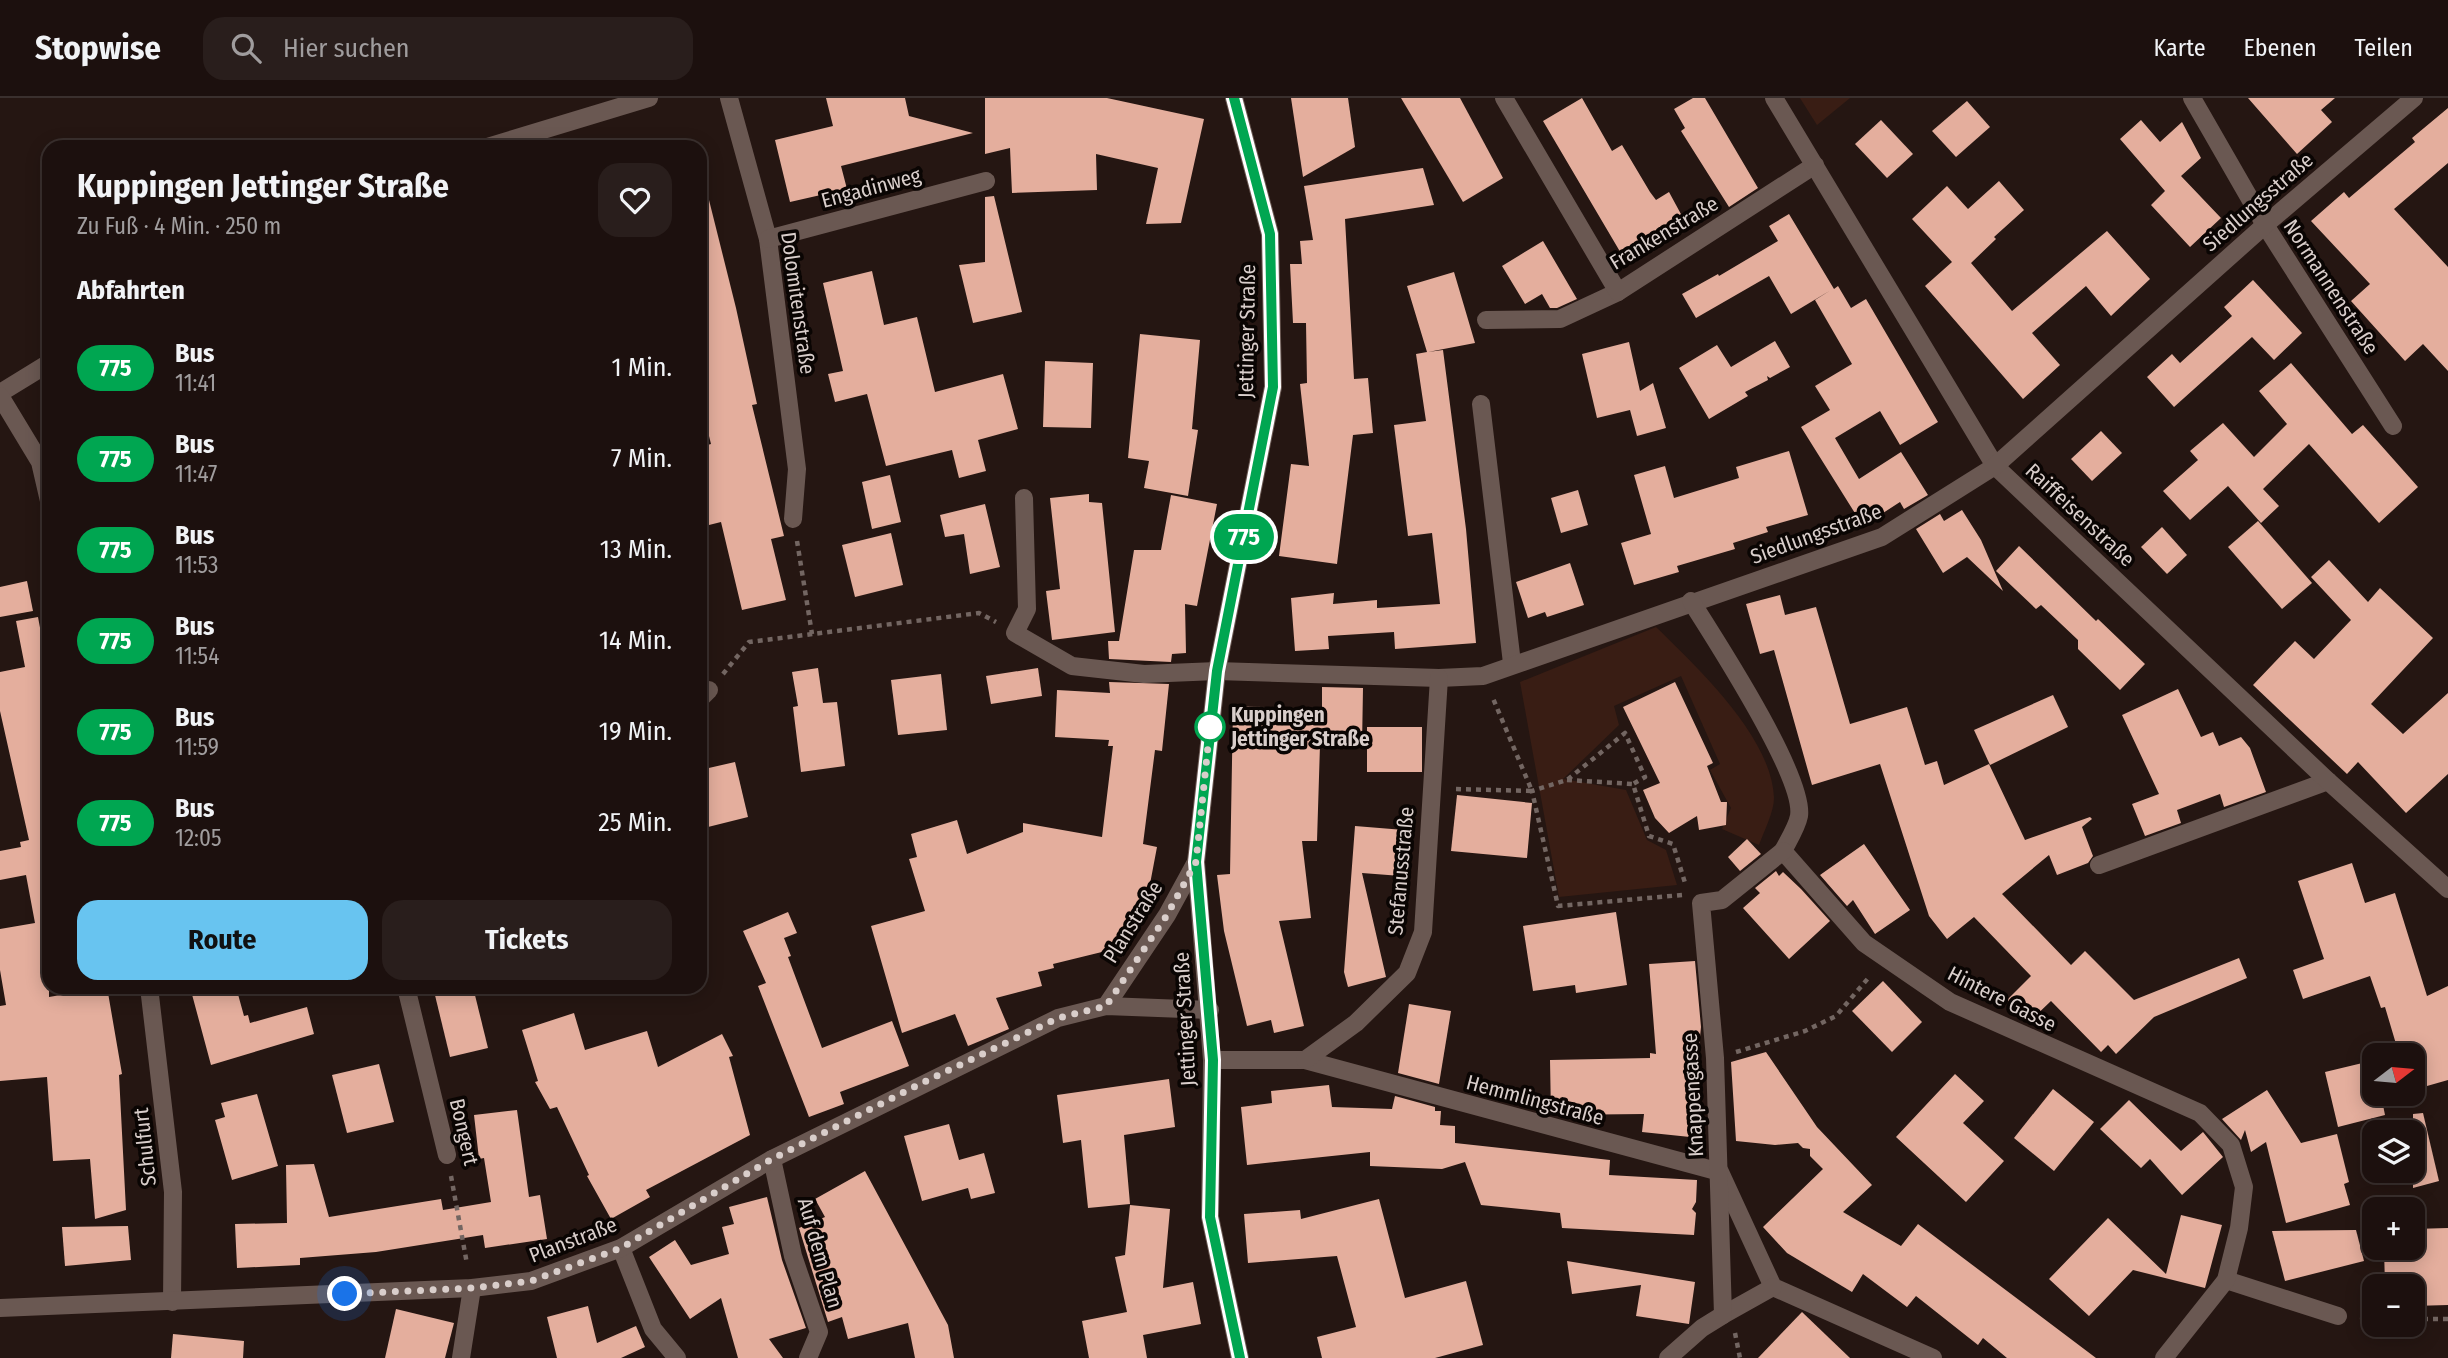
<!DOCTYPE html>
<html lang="de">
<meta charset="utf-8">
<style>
:root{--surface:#1c100e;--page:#291e1c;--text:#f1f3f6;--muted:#a09d9e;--line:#3a302e;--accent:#68c4f0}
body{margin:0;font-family:"Fira Sans Condensed",sans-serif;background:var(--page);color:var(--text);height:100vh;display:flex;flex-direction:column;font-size:26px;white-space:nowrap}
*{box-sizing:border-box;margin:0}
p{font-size:23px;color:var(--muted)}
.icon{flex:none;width:38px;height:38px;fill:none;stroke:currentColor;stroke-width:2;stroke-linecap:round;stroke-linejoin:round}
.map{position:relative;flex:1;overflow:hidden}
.sheet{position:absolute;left:42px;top:42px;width:665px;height:854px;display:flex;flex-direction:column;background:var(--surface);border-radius:21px;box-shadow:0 4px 18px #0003,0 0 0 2px var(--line)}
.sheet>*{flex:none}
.badge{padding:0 14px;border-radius:23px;font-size:24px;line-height:46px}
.needle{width:46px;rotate:74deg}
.buttons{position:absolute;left:2362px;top:945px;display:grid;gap:14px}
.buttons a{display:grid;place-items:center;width:63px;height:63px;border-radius:14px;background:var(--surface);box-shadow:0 4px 18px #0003,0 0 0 2px var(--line);font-size:35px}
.you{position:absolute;width:35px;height:35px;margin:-18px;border:5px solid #fff;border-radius:50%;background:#1a73e8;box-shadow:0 0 0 10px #1a73e833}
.map>.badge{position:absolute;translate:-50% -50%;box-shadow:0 0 0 4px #fff}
h2{padding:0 35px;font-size:26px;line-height:63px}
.round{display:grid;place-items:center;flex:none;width:74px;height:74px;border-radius:21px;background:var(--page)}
.overview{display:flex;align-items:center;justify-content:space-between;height:119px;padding:0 35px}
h1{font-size:33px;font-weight:700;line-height:52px}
.button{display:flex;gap:14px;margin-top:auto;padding:14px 35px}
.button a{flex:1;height:80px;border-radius:21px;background:var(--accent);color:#111;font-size:28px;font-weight:700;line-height:80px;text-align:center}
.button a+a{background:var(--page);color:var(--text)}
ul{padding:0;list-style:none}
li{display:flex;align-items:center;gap:21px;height:91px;padding:0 35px}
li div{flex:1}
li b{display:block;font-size:26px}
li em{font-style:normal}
li .badge{min-width:77px;font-weight:700;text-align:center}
header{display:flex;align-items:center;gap:42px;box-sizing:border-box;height:98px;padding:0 35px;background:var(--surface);border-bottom:2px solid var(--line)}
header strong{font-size:33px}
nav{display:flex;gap:38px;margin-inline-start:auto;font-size:24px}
.search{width:490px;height:63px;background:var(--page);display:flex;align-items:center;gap:18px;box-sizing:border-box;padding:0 24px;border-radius:21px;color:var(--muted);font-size:26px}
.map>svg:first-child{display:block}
</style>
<header>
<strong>Stopwise</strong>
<div class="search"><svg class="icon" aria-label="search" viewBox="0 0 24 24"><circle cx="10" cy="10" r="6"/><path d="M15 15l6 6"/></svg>Hier suchen</div>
<nav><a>Karte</a><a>Ebenen</a><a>Teilen</a></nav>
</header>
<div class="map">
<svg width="2448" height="1260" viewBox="0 0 2448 1260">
<rect width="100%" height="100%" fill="#251612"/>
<g fill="#391d14">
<polygon points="1800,0 1850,0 1817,27"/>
<path d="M1656 529C1697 569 1772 639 1774 700 1774 714 1764 733 1759 747L1722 731 1731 710 1710 672 1720 666 1681 578 1614 608 1619 627 1563 681 1626 692 1647 742 1666 752 1677 787 1559 799 1520 584Z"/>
</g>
<g fill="#e4ae9d">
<polygon points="826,0 905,0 909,18 973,35 841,68 847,91 790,104 775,42 833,28"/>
<polygon points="985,0 1107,0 1204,21 1181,125 1146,126 1158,70 1096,56 1097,92 1012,95 1010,50 985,56"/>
<polygon points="1291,0 1348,0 1355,49 1303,79"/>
<polygon points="1401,0 1460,0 1503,80 1463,104"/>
<polygon points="1582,0 1612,53 1622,47 1650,94 1656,102 1669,94 1682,118 1622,157 1543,23"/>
<polygon points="1693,0 1705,0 1758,90 1729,109 1681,33 1685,30 1674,11"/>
<polygon points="2248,0 2335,0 2321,12 2332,24 2297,56"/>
<polygon points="1967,3 1990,29 1956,59 1932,33"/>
<polygon points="2448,10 2448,65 2394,111 2448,169 2448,273 2423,246 2405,263 2351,203 2370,186 2311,123 2344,94 2349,100 2415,44 2412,40"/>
<polygon points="1881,22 1913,56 1887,80 1855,46"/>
<polygon points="2141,22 2160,44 2182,24 2201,60 2181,78 2221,120 2190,149 2151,107 2165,93 2120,41"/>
<polygon points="1423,70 1434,107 1345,121 1354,281 1368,280 1373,335 1353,337 1337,466 1279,458 1291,366 1309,368 1300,286 1307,285 1306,225 1293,225 1290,166 1302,166 1300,143 1313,142 1304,88"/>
<polygon points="1999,83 2024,112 1994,139 1996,141 1971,165 2012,213 2107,133 2150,181 2111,218 2086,188 2032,235 2060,267 2023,301 1925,188 1952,164 1912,121 1947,88 1968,111"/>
<polygon points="994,98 1022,214 973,225 959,167 985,164 985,99"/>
<polygon points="709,102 736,210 757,306 752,307 784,438 771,441 786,502 742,512 721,424 705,428 700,407 700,349 711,346 700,302 700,103"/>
<polygon points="1789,116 1834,191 1838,188 1851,210 1866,201 1938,324 1900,347 1880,313 1835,340 1859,381 1901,354 1928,397 1904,411 1900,404 1863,428 1801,329 1830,312 1815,288 1852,266 1815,202 1831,192 1791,216 1769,178 1696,220 1682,196 1718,176 1719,178 1778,143 1769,128"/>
<polygon points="1543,143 1577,201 1557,210 1550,210 1542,196 1525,206 1502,168"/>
<polygon points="872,173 884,227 917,219 935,294 1003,276 1018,331 978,342 986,373 959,380 952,352 886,368 867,296 835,304 828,276 843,273 823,185"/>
<polygon points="1454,174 1475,245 1428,254 1443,252 1466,431 1476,545 1395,551 1394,534 1328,538 1329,551 1295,553 1291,500 1334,495 1333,506 1377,502 1377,510 1440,506 1432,435 1408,438 1394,327 1426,323 1416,256 1427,254 1407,188"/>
<polygon points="2253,182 2302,235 2274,262 2252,239 2174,309 2147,279 2172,256 2180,265 2232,218 2224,209"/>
<polygon points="1140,236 1200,242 1192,331 1198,332 1188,398 1144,390 1149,363 1128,360"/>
<polygon points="1775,243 1790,269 1770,280 1767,278 1768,282 1745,294 1748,298 1709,321 1679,270 1717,247 1731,269"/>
<polygon points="1629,244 1640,293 1653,285 1666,330 1637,338 1630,312 1597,320 1582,256"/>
<polygon points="1045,263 1093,265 1091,330 1043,329"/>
<polygon points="2291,265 2352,336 2363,327 2418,389 2379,425 2309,346 2263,391 2279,408 2261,425 2228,388 2190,422 2163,393 2198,362 2190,353 2223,325 2254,359 2287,326 2259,293"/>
<polygon points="2101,333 2122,355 2092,383 2071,361"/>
<polygon points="1789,353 1808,417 1766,429 1768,434 1733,445 1735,451 1677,468 1679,474 1634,487 1621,445 1651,436 1634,377 1665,368 1674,400 1739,380 1736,369"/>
<polygon points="890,377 901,424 872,431 862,384"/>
<polygon points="1578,392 1588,427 1561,435 1551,400"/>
<polygon points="1089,396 1089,404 1102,405 1115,534 1052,542 1046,493 1060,491 1050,400"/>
<polygon points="1171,397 1217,406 1197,508 1185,506 1186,555 1172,556 1171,564 1109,561 1108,543 1119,543 1134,452 1161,452"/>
<polygon points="985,406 1000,469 970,476 964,436 945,439 940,417"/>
<polygon points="1962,412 1981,442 2003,493 1967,459 1943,475 1916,431 1940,416 1944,423"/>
<polygon points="2258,423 2312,485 2282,511 2228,449"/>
<polygon points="2162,429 2187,457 2167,476 2141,449"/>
<polygon points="891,435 903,487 855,499 842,447"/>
<polygon points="2019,448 2096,523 2098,521 2145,566 2120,592 2078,551 2078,542 2041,507 2036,511 1996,473"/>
<polygon points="2329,462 2368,504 2380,490 2433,540 2371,606 2403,636 2448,595 2448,676 2406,715 2358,664 2347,676 2253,587 2295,543 2314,561 2351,522 2311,479"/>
<polygon points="1570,465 1584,507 1547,519 1545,514 1528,520 1516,484"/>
<polygon points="27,483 33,513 0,519 0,489"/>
<polygon points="1780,497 1785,517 1816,509 1850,626 1907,609 1925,667 1937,663 1944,687 1989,666 2025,742 2090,719 2092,721 2082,729 2093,758 2088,765 2057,777 2049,757 2002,796 2071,867 2085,853 2134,902 2239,860 2247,880 2154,919 2116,956 2108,947 2101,954 2051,903 2028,925 2007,902 2031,878 1974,819 1947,841 1929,818 1880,666 1812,687 1774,552 1760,556 1746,506"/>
<polygon points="38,519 49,578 49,597 45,598 49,617 49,899 107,889 122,976 119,977 126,1112 95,1121 90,1061 53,1063 47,979 0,983 0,908 6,907 0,872 0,831 35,825 26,777 0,782 0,753 21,749 20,744 29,742 0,613 0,574 25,569 16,523"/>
<polygon points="818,570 823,605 837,604 845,668 801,674 793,609 798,608 792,574"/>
<polygon points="1038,570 1042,598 991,606 986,578"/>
<polygon points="941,576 947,632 898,637 891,582"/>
<polygon points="1109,584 1169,586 1162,653 1155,652 1143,746 1157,749 1143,823 1122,859 1110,852 1053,866 1054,870 1038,874 1042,888 996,900 1009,931 968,948 955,916 902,935 871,828 925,813 909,761 917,759 911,736 957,722 967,756 1023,734 1023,725 1102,739 1113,648 1108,648 1109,642 1055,639 1057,592 1110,595"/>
<polygon points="1675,584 1713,665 1707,668 1721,704 1727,704 1726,727 1699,732 1697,718 1669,735 1655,720 1643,692 1660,685 1623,609"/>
<polygon points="1322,589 1363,590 1362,648 1320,647 1317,743 1302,743 1311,820 1279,823 1304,928 1274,935 1271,922 1247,928 1224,833 1217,777 1230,776 1233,608 1322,611"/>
<polygon points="2178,591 2201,639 2213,634 2219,648 2241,639 2250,650 2266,694 2224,709 2220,696 2177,712 2181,725 2145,738 2132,706 2159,696 2122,617"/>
<polygon points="2053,597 2068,629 1990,667 1974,632"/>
<rect x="1367" y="629" width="55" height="45"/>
<polygon points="735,664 748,719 704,730 700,714 700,672"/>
<polygon points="1457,697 1532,705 1527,760 1451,753"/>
<polygon points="1355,728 1404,732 1401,778 1362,775 1386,879 1348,889 1344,874"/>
<polygon points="1747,741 1761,756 1740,773 1728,759"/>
<polygon points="1864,746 1910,812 1875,836 1853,802 1847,808 1820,777"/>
<polygon points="2352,765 2365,805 2395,795 2427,898 2448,888 2448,982 2413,992 2413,957 2392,957 2399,956 2385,909 2381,910 2370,878 2303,901 2293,872 2324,861 2298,783"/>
<polygon points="1776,773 1779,778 1783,774 1801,791 1830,823 1789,861 1743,810 1760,795 1755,790"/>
<polygon points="788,814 797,835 784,840 791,858 788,859 822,950 892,923 909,968 840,994 844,1006 809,1019 758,888 766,885 743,833"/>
<polygon points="1616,814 1627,887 1576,895 1575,887 1533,893 1523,828"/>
<polygon points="1695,863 1701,929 1690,1039 1642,1034 1644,1016 1551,1017 1550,962 1650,960 1650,955 1656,956 1649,866"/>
<polygon points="1883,883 1922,924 1892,954 1852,913"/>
<polygon points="190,889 236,889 244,918 248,917 250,925 307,909 314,936 211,967"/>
<polygon points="433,889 473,889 488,950 450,959"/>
<polygon points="1409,906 1451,913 1439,986 1398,975"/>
<polygon points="574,915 585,952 647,933 658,969 722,936 733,958 729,959 750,1037 646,1092 650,1099 611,1121 587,1078 589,1077 557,1009 550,1011 535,984 538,983 522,932"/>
<polygon points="1766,954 1817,1029 1872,1087 1843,1114 1901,1148 1918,1126 2096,1260 2007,1260 1983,1240 1978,1247 1916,1198 1907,1209 1863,1176 1852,1194 1787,1155 1763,1129 1823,1071 1810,1058 1810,1051 1803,1050 1798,1045 1775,1047 1736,1043 1731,964"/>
<polygon points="2375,962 2375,996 2401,996 2382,1002 2385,1017 2338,1029 2325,974"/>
<polygon points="379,966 394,1024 347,1035 332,977"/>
<polygon points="1955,976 1984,1003 1963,1025 2004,1063 1966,1104 1896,1039"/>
<polygon points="1169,981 1175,1029 1124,1037 1130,1106 1088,1110 1081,1042 1063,1045 1057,997"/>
<polygon points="1329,987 1332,1009 1392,1011 1395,998 1435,1009 1435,1013 1441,1013 1440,1027 1455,1028 1455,1045 1610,1062 1609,1077 1697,1082 1696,1104 1692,1111 1696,1115 1694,1137 1562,1130 1560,1115 1481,1107 1465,1064 1442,1071 1370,1068 1370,1054 1247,1067 1241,1009 1272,1005 1271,993"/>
<polygon points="2053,991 2094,1024 2054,1073 2014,1040"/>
<polygon points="2267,992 2301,1045 2337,1036 2349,1084 2344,1086 2350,1107 2286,1125 2266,1044 2251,1054 2245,1032 2241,1042 2222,1021"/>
<polygon points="257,996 278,1068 232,1082 215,1022 225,1019 221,1005"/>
<polygon points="2129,1002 2181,1053 2203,1034 2223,1059 2182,1097 2150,1061 2141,1070 2100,1031"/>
<polygon points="517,1012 529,1099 540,1097 547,1141 485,1150 483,1137 376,1154 300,1160 300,1167 237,1170 235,1126 287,1125 286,1067 314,1066 329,1119 441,1101 443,1112 491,1104 484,1060 479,1061 474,1017"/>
<polygon points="2423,1015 2439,1083 2413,1090 2413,1016"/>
<polygon points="949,1026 959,1062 984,1055 995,1095 971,1101 968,1090 922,1103 904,1038"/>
<polygon points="865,1073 948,1227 954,1260 915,1260 908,1225 848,1241 842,1219 828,1224 799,1130 825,1119 815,1101"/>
<polygon points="767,1099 782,1162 806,1230 769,1241 783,1260 738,1260 721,1200 690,1221 649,1159 675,1142 691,1167 729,1156 722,1129 734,1126 729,1109"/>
<polygon points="1379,1101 1405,1200 1466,1183 1483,1247 1435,1260 1322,1260 1317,1239 1356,1229 1337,1158 1248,1165 1244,1116 1300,1112 1301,1121"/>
<polygon points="1130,1107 1170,1111 1163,1190 1193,1184 1201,1226 1143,1237 1147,1260 1089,1260 1082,1223 1127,1214 1115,1159 1125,1157"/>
<polygon points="2181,1117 2222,1127 2205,1190 2133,1172 2089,1218 2049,1181 2108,1120 2166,1176"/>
<polygon points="128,1128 131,1162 65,1168 62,1129"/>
<polygon points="2448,1130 2448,1207 2413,1208 2413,1188 2385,1188 2384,1150 2413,1150 2413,1131"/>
<polygon points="2356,1132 2364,1163 2285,1183 2272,1133"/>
<polygon points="1567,1163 1695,1184 1689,1226 1636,1218 1641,1187 1572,1196"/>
<polygon points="588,1208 597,1245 636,1228 645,1249 621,1260 557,1260 547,1219"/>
<polygon points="396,1211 454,1225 445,1260 385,1260"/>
<polygon points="1802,1214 1850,1260 1758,1260"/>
<polygon points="173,1236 244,1243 243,1260 171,1260"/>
</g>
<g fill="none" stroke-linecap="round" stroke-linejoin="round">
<g stroke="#736662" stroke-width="4.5" stroke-dasharray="5 5" stroke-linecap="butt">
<polyline points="797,443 812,536"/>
<polyline points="723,576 749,544 979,515 996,524"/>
<polyline points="1567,682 1633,686"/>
<polyline points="1456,691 1532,693 1492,598"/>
<polyline points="1682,797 1558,808 1532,693 1567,682 1625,635 1645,679 1633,686 1649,738 1673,746 1686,788"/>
<polyline points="1736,954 1805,933 1836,918 1870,878"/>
<polyline points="451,1078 467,1166"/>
<polyline points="2360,1219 2375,1220"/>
<polyline points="2413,1221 2448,1221"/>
<polyline points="1735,1235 1740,1260"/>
</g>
<g stroke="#6a5852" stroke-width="18">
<polyline points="1486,222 1560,221 1618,194"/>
<polyline points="2099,767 2328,683"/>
<polyline points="1106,908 1167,817 1196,764"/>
<polyline points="2226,1182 2338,1218"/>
</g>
<g stroke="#6a5852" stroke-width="18">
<polyline points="729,0 768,141 797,371 793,421"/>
<polyline points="1504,0 1618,194 1815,67"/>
<polyline points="1774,0 1995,368 2328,683 2448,791"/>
<polyline points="2192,0 2265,127 2393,328"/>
<polyline points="487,49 649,0"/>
<polyline points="768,141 986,83"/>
<polyline points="0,295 49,265"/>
<polyline points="0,298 40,364 49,403"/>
<polyline points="1481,306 1512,565"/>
<polyline points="1024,400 1027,511 1015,535 1072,568 1144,576 1217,573 1439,580 1483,578 1882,439 1995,368 2265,127 2414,0"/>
<path d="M1691 503C1715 541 1805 679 1799 718 1797 729 1788 743 1783 753L1864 845 1950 904 2200 1015 2231 1047 2244 1089 2239 1130 2226 1182 2164 1260"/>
<polyline points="700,601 709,592"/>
<polyline points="149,889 173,1094 172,1204"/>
<polyline points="406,889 447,1057"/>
<polyline points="1212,962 1305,962 1720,1074 1773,1189 1933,1260"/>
<polyline points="1305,962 1356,925 1407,875 1423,834 1439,580"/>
<polyline points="772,1061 793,1158 819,1234 808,1260"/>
<polyline points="621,1150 653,1231 677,1260"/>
<polyline points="0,1210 472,1190 531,1183 621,1150 772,1061 1058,920 1106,908 1210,912"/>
<polyline points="1723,1217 1773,1189"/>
<polyline points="461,1260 472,1190"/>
<polyline points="1668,1260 1702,1230 1723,1217 1715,960 1701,805 1722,802 1783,753"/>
</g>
<polyline stroke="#6a5852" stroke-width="18" points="1234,0 1270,136 1273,289 1217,573 1196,764 1212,962 1210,1119 1240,1260"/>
</g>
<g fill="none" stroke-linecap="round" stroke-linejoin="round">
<defs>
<polyline id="line" points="1234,0 1270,136 1273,289 1217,573 1196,764 1213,962 1210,1119 1240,1260"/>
</defs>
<use href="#line" stroke="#fff" stroke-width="16"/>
<use href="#line" stroke="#00a651" stroke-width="10"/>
<polyline stroke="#d9cecb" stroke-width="7" stroke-dasharray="0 12.6" points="345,1196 472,1190 531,1183 621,1150 772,1061 922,985 1058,920 1106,908 1167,817 1196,764 1210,629"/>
</g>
<circle fill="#fff" stroke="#00a651" stroke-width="3.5" cx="1210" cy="629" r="14"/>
<g text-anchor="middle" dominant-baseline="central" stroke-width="7" stroke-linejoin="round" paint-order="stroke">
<g font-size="21" fill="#d9cecb" stroke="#0a0503">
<text transform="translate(871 90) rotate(-15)">Engadinweg</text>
<text transform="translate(2258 104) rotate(-41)">Siedlungsstraße</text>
<text transform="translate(1664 135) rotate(-31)">Frankenstraße</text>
<text transform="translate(2331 189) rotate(57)">Normannenstraße</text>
<text transform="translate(798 205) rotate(82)">Dolomitenstraße</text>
<text transform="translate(1247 233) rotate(-89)">Jettinger Straße</text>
<text transform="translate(2080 417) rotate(43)">Raiffeisenstraße</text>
<text transform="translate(1816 436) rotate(-20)">Siedlungsstraße</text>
<text transform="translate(1401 773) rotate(-85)">Stefanusstraße</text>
<text transform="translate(1133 824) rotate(-58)">Planstraße</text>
<text transform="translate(2002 901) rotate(27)">Hintere Gasse</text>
<text transform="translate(1185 921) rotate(-93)">Jettinger Straße</text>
<text transform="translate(1693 997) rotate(-93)">Knappengasse</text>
<text transform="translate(1535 1002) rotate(15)">Hemmlingstraße</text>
<text transform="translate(464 1034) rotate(77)">Bongert</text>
<text transform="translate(145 1049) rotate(-96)">Schulfurt</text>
<text transform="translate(573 1142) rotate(-21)">Planstraße</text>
<text transform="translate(820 1155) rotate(74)">Auf dem Plan</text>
</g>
<g font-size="21" font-weight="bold" fill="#d9cecb" stroke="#0a0503" text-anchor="start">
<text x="1231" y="617">Kuppingen<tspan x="1231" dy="24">Jettinger Straße</tspan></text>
</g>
</g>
</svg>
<div class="buttons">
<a><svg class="needle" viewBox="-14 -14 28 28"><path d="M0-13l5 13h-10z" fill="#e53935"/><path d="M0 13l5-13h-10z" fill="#a09d9e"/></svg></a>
<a><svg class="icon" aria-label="layers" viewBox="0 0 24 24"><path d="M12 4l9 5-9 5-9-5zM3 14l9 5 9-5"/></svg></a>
<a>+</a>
<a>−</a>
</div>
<div class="you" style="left:345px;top:1196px"></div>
<b class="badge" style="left:1244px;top:439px;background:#00a651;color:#fff">775</b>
<section class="sheet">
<div class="overview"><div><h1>Kuppingen Jettinger Straße</h1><p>Zu Fuß · 4 Min. · 250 m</p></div><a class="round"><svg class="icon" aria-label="heart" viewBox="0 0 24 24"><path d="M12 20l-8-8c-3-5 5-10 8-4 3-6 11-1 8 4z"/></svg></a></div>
<h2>Abfahrten</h2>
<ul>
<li><span class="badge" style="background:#00a651;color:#fff">775</span><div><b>Bus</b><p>11:41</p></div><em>1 Min.</em></li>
<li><span class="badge" style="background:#00a651;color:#fff">775</span><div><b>Bus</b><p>11:47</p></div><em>7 Min.</em></li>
<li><span class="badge" style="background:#00a651;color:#fff">775</span><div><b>Bus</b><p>11:53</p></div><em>13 Min.</em></li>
<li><span class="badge" style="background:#00a651;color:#fff">775</span><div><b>Bus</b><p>11:54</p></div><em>14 Min.</em></li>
<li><span class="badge" style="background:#00a651;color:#fff">775</span><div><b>Bus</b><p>11:59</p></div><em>19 Min.</em></li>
<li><span class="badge" style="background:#00a651;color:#fff">775</span><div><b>Bus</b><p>12:05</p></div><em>25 Min.</em></li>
</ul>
<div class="button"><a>Route</a><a>Tickets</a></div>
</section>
</div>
